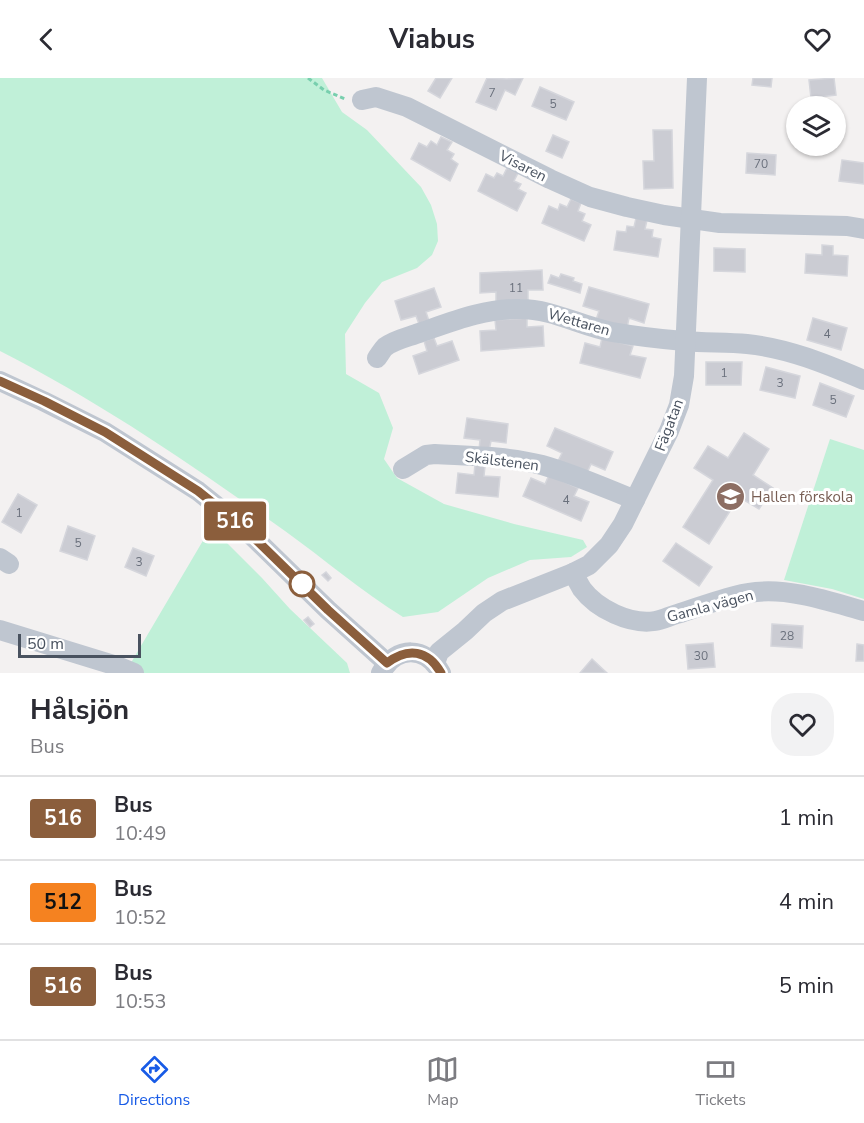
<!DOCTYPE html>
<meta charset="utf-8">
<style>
:root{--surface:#fff;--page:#f2f2f3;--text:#2b2b33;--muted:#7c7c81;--line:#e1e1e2;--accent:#185be6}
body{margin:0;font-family:"Nunito Sans",sans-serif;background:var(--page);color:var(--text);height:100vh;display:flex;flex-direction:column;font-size:22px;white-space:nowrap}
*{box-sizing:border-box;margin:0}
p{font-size:20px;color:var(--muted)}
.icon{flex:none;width:33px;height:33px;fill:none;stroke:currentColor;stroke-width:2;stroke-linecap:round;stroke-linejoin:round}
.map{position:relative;height:595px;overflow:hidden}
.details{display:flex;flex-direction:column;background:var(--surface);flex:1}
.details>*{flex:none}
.badge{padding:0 12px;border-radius:4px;font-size:21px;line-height:39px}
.fabs{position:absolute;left:786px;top:18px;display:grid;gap:12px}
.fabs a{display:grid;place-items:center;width:60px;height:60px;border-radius:50%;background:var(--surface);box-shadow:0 2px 4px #0004;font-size:30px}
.scale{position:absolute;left:18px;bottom:15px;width:123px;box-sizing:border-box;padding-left:6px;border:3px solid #49525f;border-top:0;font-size:16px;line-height:21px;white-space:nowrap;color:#49525f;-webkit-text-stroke:4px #fff;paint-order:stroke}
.map>.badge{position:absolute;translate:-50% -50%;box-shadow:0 0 0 3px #fff}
.round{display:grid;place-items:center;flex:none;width:63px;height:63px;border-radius:24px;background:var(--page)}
.overview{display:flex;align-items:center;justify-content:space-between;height:102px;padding:0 30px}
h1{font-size:28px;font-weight:700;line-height:45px}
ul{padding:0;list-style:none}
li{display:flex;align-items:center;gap:18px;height:84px;padding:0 30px;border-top:2px solid var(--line)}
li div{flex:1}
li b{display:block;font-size:22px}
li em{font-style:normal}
li .badge{min-width:66px;font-weight:700;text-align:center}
header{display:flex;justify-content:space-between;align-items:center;height:78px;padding:0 30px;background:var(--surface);font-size:27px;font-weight:700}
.menu{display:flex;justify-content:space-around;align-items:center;height:84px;border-top:2px solid var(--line);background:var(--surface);font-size:16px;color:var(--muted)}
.menu a{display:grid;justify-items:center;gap:3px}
.menu .current{color:var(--accent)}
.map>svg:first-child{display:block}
</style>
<header><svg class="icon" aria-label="back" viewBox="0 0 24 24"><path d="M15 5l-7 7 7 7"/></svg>Viabus<svg class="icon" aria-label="heart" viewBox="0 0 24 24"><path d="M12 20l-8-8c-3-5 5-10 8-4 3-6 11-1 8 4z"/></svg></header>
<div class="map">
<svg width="864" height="595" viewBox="0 0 864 595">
<rect width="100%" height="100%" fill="#f3f1f1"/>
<g fill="#c0f0d8">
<path d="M0 0H322L342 34 367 52 421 109 431 127 437 146 438 163 432 177 417 190 382 204 365 225 345 256 346 296 379 315 393 350 384 381 397 400 444 426 514 446 583 462 587 469 571 479 530 482 488 500 438 534 403 539C361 513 324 481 285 453 192 387 102 325 0 273Z"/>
<polygon points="830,361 864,372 864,521 832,511 784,502"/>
<polygon points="211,449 262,500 290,531 347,585 350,595 125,595"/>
</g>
<g fill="#cbccd3" stroke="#d5d6dc" stroke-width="1.5">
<polygon points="436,0 452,0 440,20 428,13"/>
<polygon points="487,0 507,1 523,0 515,17 505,12 496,32 476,24"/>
<polygon points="753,0 772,0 771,9 752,7"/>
<polygon points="834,0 836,17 811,20 809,2"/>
<polygon points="540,9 574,24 566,42 532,28"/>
<polygon points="653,52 672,52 673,110 644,111 643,83 654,83"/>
<polygon points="553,57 569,64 562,80 546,73"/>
<polygon points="441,59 452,64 447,72 454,76 451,81 458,86 450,103 411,81 419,65 427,69 431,63 437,67"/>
<polygon points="747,75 776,77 775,97 746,95"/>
<polygon points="842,82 864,85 864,106 839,103"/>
<polygon points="507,90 518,95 514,103 521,106 518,111 526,115 517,133 478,113 486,96 494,100 497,95 503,98"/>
<polygon points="571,121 581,125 578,133 585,136 582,143 591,147 584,163 542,145 549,128 558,132 560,126 567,129"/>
<polygon points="636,140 647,142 645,151 653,152 652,159 661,161 658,179 614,172 617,153 626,154 627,148 634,149"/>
<polygon points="822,167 833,168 833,177 848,178 847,198 805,195 806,176 822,177"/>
<polygon points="714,170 745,171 745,194 714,193"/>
<polygon points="542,192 543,212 528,212 528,222 496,224 496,214 480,215 480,195"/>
<polygon points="561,196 574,200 573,203 582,206 580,215 548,205 551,197 559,200"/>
<polygon points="589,209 649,226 644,245 629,240 627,250 596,242 599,233 583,228"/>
<polygon points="434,210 441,229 426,234 429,243 419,246 416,238 401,242 395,223"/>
<polygon points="527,240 527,249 543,248 544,268 481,273 480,253 496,252 495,242"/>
<polygon points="813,240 847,250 841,272 807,262"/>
<polygon points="434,260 437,268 452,263 459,282 419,296 413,278 427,273 424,263"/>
<polygon points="602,260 633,268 630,277 646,280 640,300 580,285 585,265 600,269"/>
<polygon points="706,284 742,284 741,307 706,307"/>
<polygon points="766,289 800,298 795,320 760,312"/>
<polygon points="820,305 854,318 846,339 813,327"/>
<polygon points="467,340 508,346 506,365 491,363 489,373 479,372 480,362 464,360"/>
<polygon points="555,350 613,374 605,392 591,386 587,395 558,383 562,375 547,368"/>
<polygon points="744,355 769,371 753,397 773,410 759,431 739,419 709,466 683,449 713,402 694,390 708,368 728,380"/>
<polygon points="475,387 485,388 484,398 500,399 498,419 456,415 458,395 474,397"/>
<polygon points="549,397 578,410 574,418 589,424 581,443 523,418 531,400 545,406"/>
<polygon points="18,416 37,427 21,455 2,444"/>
<polygon points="68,448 95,458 87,482 60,473"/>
<polygon points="676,465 712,489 699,508 663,483"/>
<polygon points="133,470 154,478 146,498 125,489"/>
<polygon points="326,494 331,500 328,503 322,497"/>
<polygon points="308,539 314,546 310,549 304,542"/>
<polygon points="772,546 803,548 802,570 771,568"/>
<polygon points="713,565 715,589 688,591 686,567"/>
<polygon points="857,566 864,567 864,583 856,583"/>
<polygon points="592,581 607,595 580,595"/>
</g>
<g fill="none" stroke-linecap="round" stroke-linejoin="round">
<polyline stroke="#78cfae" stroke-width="3" stroke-dasharray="4.5 3" stroke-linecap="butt" points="308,0 324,12 345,21"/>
<g stroke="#bfc6d0" stroke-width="20">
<polyline points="362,22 376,19 407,29 550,101 590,119 627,129 664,137 720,145 847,148 864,151"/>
<path d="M377 280C380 276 382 272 385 269 394 262 408 259 419 255 451 244 485 230 520 231 553 231 580 248 612 254 635 258 659 261 684 263 705 265 726 264 747 266 788 270 826 286 864 302"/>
<polyline points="0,303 43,323 105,354 198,413 244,450 328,532 387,585"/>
<path d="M403 391 426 377 435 376C470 378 508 378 542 387 574 396 605 410 635 422"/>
<polyline points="0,480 9,486"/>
<path d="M573 495C576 500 579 506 582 511 597 531 630 547 655 543 662 542 670 538 677 536 703 528 729 517 756 514 790 510 831 524 864 533"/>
<polyline points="0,552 117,588 134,595"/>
<polyline points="435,585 439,574 465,553 484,535 502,523 573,495 589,487 609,467 623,446 669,353 679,327 684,298 697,0"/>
<path d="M381 595C396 567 426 568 441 595"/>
</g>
</g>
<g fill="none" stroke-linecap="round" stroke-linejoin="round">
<defs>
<path id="line" d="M0 303 44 323 105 354 198 413 244 450 328 532 387 585C408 569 428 572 441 595"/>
</defs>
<use href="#line" stroke="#fff" stroke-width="14"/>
<use href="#line" stroke="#8b5e3c" stroke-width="9"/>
</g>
<defs>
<symbol id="school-disc" viewBox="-11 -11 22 22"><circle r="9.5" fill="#8d6e63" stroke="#fff"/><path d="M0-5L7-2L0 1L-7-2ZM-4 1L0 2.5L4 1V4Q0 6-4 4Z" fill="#fff"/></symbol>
</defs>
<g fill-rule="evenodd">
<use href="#school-disc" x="714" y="402" width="33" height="33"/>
</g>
<circle fill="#fff" stroke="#8b5e3c" stroke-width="3" cx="302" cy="506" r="12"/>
<g text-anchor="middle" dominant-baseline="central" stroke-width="6" stroke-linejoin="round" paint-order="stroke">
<g font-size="12" fill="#6a707c">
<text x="492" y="15">7</text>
<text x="553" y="26">5</text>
<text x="761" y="86">70</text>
<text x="516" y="210">11</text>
<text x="827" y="256">4</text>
<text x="724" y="295">1</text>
<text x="780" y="305">3</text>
<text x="833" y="322">5</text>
<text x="566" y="422">4</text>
<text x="19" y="435">1</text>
<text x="78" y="465">5</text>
<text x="139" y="484">3</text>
<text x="787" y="558">28</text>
<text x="701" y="578">30</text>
</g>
<g font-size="15" fill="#49525f" stroke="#fff">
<text transform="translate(523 88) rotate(27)">Visaren</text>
<text transform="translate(579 244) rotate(16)">Wettaren</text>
<text transform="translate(669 347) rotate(-69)">Fägatan</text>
<text transform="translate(502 383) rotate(7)">Skälstenen</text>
<text transform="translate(710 528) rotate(-15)">Gamla vägen</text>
</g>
<g font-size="15" fill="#785e54" stroke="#fff" text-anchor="start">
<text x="751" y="419">Hallen förskola</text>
</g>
</g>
</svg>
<div class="fabs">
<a><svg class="icon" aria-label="layers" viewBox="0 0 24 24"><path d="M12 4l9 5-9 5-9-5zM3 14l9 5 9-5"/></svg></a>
</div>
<div class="scale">50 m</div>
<b class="badge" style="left:235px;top:443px;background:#8b5e3c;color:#fff">516</b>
</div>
<section class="details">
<div class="overview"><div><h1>Hålsjön</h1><p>Bus</p></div><a class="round"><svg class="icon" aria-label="heart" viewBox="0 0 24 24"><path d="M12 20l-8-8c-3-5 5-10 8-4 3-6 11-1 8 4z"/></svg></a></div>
<ul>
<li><span class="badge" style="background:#8b5e3c;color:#fff">516</span><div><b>Bus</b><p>10:49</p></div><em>1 min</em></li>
<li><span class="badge" style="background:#f58220;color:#111">512</span><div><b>Bus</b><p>10:52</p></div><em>4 min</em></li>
<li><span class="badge" style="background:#8b5e3c;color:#fff">516</span><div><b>Bus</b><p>10:53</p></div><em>5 min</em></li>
</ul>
</section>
<nav class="menu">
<a class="current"><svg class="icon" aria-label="directions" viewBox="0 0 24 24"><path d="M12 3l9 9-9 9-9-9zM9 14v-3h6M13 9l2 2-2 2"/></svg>Directions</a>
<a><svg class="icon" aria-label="map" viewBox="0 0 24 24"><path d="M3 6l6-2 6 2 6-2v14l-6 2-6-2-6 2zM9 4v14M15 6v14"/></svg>Map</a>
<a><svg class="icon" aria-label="tickets" viewBox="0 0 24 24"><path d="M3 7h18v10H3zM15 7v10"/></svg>Tickets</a>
</nav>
